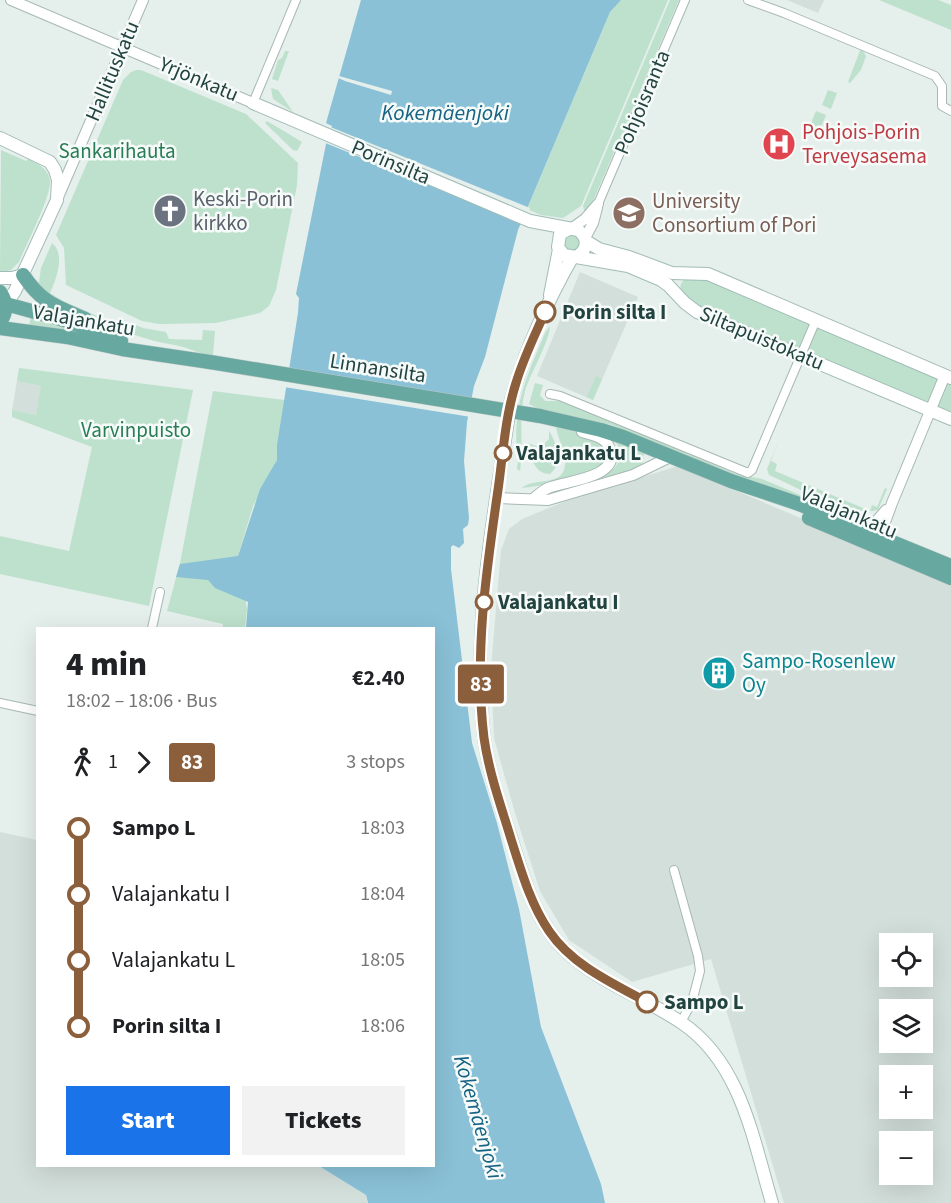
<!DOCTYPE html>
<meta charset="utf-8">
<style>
:root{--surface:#fff;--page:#f2f2f2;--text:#202124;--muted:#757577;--accent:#1a73e8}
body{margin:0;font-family:"Source Sans 3",sans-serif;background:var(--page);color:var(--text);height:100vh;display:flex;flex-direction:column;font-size:22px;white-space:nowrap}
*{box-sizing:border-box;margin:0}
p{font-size:20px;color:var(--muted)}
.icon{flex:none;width:33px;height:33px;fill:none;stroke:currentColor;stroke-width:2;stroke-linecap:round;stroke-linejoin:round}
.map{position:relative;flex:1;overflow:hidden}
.details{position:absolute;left:36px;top:627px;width:399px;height:540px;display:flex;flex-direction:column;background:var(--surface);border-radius:0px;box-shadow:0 6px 24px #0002}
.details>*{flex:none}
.badge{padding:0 12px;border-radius:4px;font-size:21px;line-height:39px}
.fabs{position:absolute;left:879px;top:933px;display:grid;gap:12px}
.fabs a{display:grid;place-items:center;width:54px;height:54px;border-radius:0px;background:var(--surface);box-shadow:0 6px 24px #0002;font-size:30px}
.map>.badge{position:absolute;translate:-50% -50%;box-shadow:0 0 0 3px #fff}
.legs{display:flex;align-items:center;gap:9px;height:66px;padding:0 30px;font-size:20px}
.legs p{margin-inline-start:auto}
.headline{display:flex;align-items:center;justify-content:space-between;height:102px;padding:0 30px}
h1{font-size:33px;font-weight:800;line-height:45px}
.action{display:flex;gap:12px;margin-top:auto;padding:12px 30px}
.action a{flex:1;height:69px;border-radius:0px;background:var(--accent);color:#fff;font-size:24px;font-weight:800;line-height:69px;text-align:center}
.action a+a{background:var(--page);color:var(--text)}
ul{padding:0 30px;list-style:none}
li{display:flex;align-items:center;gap:21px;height:66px;font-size:22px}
li i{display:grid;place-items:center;width:9px;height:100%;margin:0 8px;background:currentColor}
li i::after{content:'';width:15px;height:15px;margin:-8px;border:4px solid;border-radius:50%;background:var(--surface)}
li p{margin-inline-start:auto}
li:first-child i{background:linear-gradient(#0000 50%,currentColor 0)}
li:last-child i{background:linear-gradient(currentColor 50%,#0000 0)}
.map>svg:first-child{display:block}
</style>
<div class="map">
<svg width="951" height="1203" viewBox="0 0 951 1203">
<rect width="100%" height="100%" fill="#e5efec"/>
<g fill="#d3dfdb" fill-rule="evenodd">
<polygon points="787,0 824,0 818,13"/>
<polygon points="580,272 638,297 593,400 537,376"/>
<polygon points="17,381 42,386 36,415 12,410"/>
<path d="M678 466 951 582V1203H784L711 959 632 982 569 940 540 891 515 813 494 738 491 668 501 550 509 529 522 519 571 499ZM890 944H922V976H890ZM890 1010H922V1042H890ZM890 1076H922V1108H890ZM890 1142H922V1174H890Z"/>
<polygon points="0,832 37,840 38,1166 319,1166 366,1195 367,1203 0,1203"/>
</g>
<g fill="#bde1cc">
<polygon points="621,0 668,0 581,206 563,218 541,215 527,209 610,12"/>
<polygon points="670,0 679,0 593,201 585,213 583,206"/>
<polygon points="879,0 938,0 951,5 951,30"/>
<polygon points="861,48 866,56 861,70 850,83 848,82"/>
<polygon points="285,51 289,51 278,81 272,79 278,60 282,58"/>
<polygon points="136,70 141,70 246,114 298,163 297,185 276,290 269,306 260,313 216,323 159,324 142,321 66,285 64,248 56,235 123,80 131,72"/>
<polygon points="271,88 278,90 293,112 273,99"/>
<polygon points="828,90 837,93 831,109 822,105"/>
<polygon points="816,111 826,115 818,134 808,130"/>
<polygon points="267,121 302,142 297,151 293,150 265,123"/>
<path d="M1 150 26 161 28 159C37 163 49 169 50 181 51 197 26 245 19 262L11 270 0 274Z"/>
<polygon points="571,234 577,236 581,244 576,252 565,250 563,239"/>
<path d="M52 243C66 254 56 280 50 293L63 301 120 326 123 320 143 328 166 332 169 339 202 340 203 330 215 331 213 355C201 355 194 350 183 347 172 344 161 343 151 340 116 330 67 310 38 289L41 268Z"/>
<path d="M699 275 951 384V412L700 306 695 307 681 293C678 280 687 276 699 275Z"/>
<polygon points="31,315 117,343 29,326"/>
<path d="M550 326C549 343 531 372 525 391 518 418 524 444 520 471L517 469 519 453 517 452C513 403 527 376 545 333Z"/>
<polygon points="19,368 193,390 149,606 0,574 0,536 69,551 92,447 12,417 12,410 36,415 41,386 17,381"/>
<polygon points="596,376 602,379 593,400 587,397"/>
<polygon points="535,383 543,385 540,395 545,401 567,401 736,474 762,479 843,513 872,520 849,517 733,475 612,425 540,410 529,404"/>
<polygon points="213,391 285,400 277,460 253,506 238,556 247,609 245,628 223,628 223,624 167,611 180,563"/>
<path d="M556 427C575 433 605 434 607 458L600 469 552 484 522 488C535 476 567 489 565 460 564 449 558 438 556 427Z"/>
<path d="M549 431C557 443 563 464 550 474 534 474 530 456 528 443L536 446H542L549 439Z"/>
<path d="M615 440 642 451 644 454 642 465 636 469 570 489 569 487C591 481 634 473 615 440Z"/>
<path d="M779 441 771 461 777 464 775 471 870 511 872 505 877 507 885 488 887 489 878 510C847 517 797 487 769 475L767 469Z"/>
</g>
<polygon fill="#8ac1d7" points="361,0 621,0 610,12 518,230 485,357 474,386 467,422 464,461 469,518 468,525 463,529 464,543 459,548 453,545 451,547 451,569 472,743 497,823 519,909 541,1027 601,1184 605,1203 368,1203 366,1195 319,1166 434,1166 434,628 246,628 248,602 215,588 208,580 176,577 180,564 238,556 260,489 277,460 277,445 298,313 299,298 296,294 326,144 332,126 326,123"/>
<g fill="#e5efec">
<polygon points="339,76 392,91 391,95 345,81 338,78"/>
<polygon points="328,126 530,208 524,224 323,142"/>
<polygon points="286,368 475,400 471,417 284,387"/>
</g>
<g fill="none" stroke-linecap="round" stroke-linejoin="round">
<defs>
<g id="minor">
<polyline points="748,0 784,13 935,76 942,86 942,106 951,111"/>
<polyline points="253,103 296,0"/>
<polyline points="598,204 685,0"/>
<polyline points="550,394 560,396 748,473 752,470 816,320"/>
<polyline points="152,628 160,592"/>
<polyline points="0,703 38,711"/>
<polyline points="674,870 698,956 700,971 692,1002 681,1022"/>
</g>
<g id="tertiary">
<polyline points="11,0 253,103"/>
<polyline points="58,197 143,0"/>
<polyline points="571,229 585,219 598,204"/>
<polyline points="585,238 593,223 597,208"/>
<polyline points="497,498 548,500 633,475 672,456"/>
<path d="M533 499C538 495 543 490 548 488 565 481 617 478 611 452 608 438 594 435 582 432"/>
<polyline points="857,527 874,524 886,510"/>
<polyline points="875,539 880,536 892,503 945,375"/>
</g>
<g id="secondary">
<path d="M253 103 530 221 578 230C589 238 588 250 576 257L564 255 558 247 560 234 569 229"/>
<polyline points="0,138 50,162 55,170 58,180 57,200 15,291 6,304"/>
<polyline points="586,241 599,249 629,257 672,273 708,274 951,378"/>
<polyline points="576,257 628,266 661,280 668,285 685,303 697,312 951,419"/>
<path d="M572 258C549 298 523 355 511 400 495 511 471 626 484 738 489 774 502 810 513 844 525 883 537 925 568 953 601 983 645 998 682 1023 741 1063 753 1139 772 1203"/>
<polyline points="0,278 12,278 23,275"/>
<polyline points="550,295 559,249"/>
</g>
<g id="primary">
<path d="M23 275C42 303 55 306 85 319"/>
<path d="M0 292C7 302 7 312 0 322"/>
<polyline points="6,304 64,320 121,341"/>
<polyline points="0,328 67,337 122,349 210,362"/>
<polyline points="540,416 601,430 623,437 731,481 799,504 951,566"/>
<polyline points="809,518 951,578"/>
</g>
</defs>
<use href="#minor" stroke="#a7b8b5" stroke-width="10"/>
<use href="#tertiary" stroke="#a7b8b5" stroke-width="12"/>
<use href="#secondary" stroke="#a2bcb7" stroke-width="14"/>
<use href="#primary" stroke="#c1cac9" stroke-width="15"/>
<use href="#minor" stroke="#fff" stroke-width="8"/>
<use href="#tertiary" stroke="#fff" stroke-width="10"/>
<use href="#secondary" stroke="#fff" stroke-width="12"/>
<use href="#primary" stroke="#67a8a0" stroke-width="14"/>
<defs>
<polyline id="primary-bridge" points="210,362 540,416"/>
</defs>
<use href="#primary-bridge" stroke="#c1cac9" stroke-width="15" stroke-linecap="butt"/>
<use href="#primary-bridge" stroke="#67a8a0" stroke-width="14"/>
</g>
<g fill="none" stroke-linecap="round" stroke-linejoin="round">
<defs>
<path id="line-1" d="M545 312C535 335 523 359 516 383 505 417 503 455 498 490 486 572 474 656 484 738 489 773 501 806 511 839 521 870 530 903 549 931 572 965 612 983 647 1002"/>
</defs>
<use href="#line-1" stroke="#fff" stroke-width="14"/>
<use href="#line-1" stroke="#8b5e3c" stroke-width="9"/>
</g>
<defs>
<symbol id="hospital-disc" viewBox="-11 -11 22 22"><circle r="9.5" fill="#e0444e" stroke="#f6fbf9"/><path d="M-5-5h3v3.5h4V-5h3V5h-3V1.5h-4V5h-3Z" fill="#fff"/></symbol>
<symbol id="church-disc" viewBox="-11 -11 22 22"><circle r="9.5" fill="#6b7280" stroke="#f6fbf9"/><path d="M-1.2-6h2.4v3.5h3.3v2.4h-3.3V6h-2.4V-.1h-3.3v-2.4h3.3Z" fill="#fff"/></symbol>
<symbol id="university-disc" viewBox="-11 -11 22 22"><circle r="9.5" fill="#8d6e63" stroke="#f6fbf9"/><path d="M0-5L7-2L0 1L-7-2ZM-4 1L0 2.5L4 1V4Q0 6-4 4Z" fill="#fff"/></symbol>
<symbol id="building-disc" viewBox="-11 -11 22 22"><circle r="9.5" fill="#0f9aa8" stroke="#f6fbf9"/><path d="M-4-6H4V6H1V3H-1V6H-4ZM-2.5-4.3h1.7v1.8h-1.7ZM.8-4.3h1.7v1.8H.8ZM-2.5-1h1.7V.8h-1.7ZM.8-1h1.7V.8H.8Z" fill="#fff"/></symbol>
</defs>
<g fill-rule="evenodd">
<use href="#hospital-disc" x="760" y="125" width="38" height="38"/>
<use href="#church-disc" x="151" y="192" width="38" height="38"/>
<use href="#university-disc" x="610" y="194" width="38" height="38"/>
<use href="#building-disc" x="700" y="654" width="38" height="38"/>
</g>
<g fill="#fff" stroke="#8b5e3c" stroke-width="3">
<circle cx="545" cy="312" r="10"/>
<circle cx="503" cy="453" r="8"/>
<circle cx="484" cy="602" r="8"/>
<circle cx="647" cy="1002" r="10"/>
</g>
<g text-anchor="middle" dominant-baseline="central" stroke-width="5" stroke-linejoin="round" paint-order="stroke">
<g font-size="21" fill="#22433f" stroke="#f6fbf9">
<text transform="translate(112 71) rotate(-67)">Hallituskatu</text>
<text transform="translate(199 79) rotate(23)">Yrjönkatu</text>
<text transform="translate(642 102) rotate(-67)">Pohjoisranta</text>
<text transform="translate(391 162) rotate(23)">Porinsilta</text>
<text transform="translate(84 320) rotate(10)">Valajankatu</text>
<text transform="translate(762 338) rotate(23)">Siltapuistokatu</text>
<text transform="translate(378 368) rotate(9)">Linnansilta</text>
<text transform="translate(849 512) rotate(23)">Valajankatu</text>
</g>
<g font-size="21" fill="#be3a42" stroke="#f6fbf9" text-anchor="start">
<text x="802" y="132">Pohjois-Porin<tspan x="802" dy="24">Terveysasema</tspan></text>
</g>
<g font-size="21" fill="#297d55" stroke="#f6fbf9">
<text x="117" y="151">Sankarihauta</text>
<text x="136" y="430">Varvinpuisto</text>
</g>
<g font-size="21" fill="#5b616d" stroke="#f6fbf9" text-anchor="start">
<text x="193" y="199">Keski-Porin<tspan x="193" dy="24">kirkko</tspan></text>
</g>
<g font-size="21" fill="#785e54" stroke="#f6fbf9" text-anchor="start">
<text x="652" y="201">University<tspan x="652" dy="24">Consortium of Pori</tspan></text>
</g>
<g font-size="21" font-weight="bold" fill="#22433f" stroke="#f6fbf9" text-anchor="start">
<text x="562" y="312">Porin silta I</text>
<text x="516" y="453">Valajankatu L</text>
<text x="498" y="602">Valajankatu I</text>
<text x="664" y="1002">Sampo L</text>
</g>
<g font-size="21" fill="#0d838f" stroke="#f6fbf9" text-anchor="start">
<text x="742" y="661">Sampo-Rosenlew<tspan x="742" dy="24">Oy</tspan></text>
</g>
<g font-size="22" font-style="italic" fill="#176384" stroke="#f6fbf9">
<text x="445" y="113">Kokemäenjoki</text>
<text transform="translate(478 1117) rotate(74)">Kokemäenjoki</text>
</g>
</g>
</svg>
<div class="fabs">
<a><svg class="icon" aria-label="locate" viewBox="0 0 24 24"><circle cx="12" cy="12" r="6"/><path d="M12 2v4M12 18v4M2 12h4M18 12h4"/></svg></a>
<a><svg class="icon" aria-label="layers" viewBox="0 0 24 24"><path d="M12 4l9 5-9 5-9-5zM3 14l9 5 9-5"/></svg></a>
<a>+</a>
<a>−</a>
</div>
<b class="badge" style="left:481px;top:684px;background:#8b5e3c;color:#fff">83</b>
<section class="details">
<div class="headline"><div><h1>4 min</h1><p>18:02 – 18:06 · Bus</p></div><b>€2.40</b></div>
<div class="legs"><svg class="icon" aria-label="walk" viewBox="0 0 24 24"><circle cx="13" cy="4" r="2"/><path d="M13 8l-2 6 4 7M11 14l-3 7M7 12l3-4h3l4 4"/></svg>1<svg class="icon" aria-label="forward" viewBox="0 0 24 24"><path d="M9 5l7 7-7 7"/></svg><b class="badge" style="background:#8b5e3c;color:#fff">83</b><p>3 stops</p></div>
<ul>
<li><i style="color:#8b5e3c"></i><b>Sampo L</b><p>18:03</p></li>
<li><i style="color:#8b5e3c"></i><span>Valajankatu I</span><p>18:04</p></li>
<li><i style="color:#8b5e3c"></i><span>Valajankatu L</span><p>18:05</p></li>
<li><i style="color:#8b5e3c"></i><b>Porin silta I</b><p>18:06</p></li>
</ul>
<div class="action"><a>Start</a><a>Tickets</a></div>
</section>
</div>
